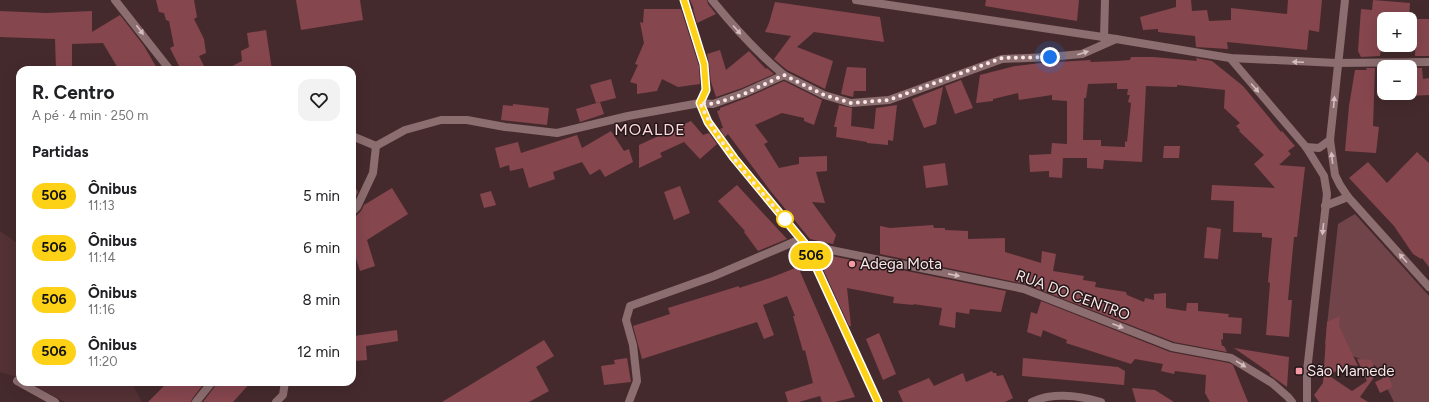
<!DOCTYPE html>
<html lang="pt">
<meta charset="utf-8">
<style>
:root{--surface:#fff;--page:#f2f2f2;--text:#202124;--muted:#757577}
body{margin:0;font-family:Figtree,sans-serif;background:var(--page);color:var(--text);height:100vh;display:flex;flex-direction:column;font-size:15px;white-space:nowrap}
*{box-sizing:border-box;margin:0}
p{font-size:13px;color:var(--muted)}
.icon{flex:none;width:22px;height:22px;fill:none;stroke:currentColor;stroke-width:2;stroke-linecap:round;stroke-linejoin:round}
.map{position:relative;flex:1;overflow:hidden}
.drawer{position:absolute;left:16px;top:66px;width:340px;height:320px;display:flex;flex-direction:column;background:var(--surface);border-radius:12px;box-shadow:0 4px 16px #0002}
.drawer>*{flex:none}
.badge{padding:0 8px;border-radius:13px;font-size:14px;line-height:26px}
.controls{position:absolute;left:1377px;top:12px;display:grid;gap:8px}
.controls a{display:grid;place-items:center;width:40px;height:40px;border-radius:8px;background:var(--surface);box-shadow:0 4px 16px #0002;font-size:20px}
.you{position:absolute;width:20px;height:20px;margin:-10px;border:3px solid #fff;border-radius:50%;background:#1a73e8;box-shadow:0 0 0 6px #1a73e833}
.map>.badge{position:absolute;translate:-50% -50%;box-shadow:0 0 0 2px #fff}
h2{padding:0 16px;font-size:15px;line-height:36px}
.round{display:grid;place-items:center;flex:none;width:42px;height:42px;border-radius:12px;background:var(--page)}
.overview{display:flex;align-items:center;justify-content:space-between;height:68px;padding:0 16px}
h1{font-size:19px;font-weight:700;line-height:30px}
ul{padding:0;list-style:none}
li{display:flex;align-items:center;gap:12px;height:52px;padding:0 16px}
li div{flex:1}
li b{display:block;font-size:15px}
li em{font-style:normal}
li .badge{min-width:44px;font-weight:700;text-align:center}
.map>svg:first-child{display:block}
</style>
<div class="map">
<svg width="1429" height="402" viewBox="0 0 1429 402">
<rect width="100%" height="100%" fill="#452a2d"/>
<g fill="#533135">
<polygon points="0,231 20,245 20,378 0,372"/>
<polygon points="28,382 131,382 142,402 65,402"/>
</g>
<polygon fill="#714449" points="1355,214 1429,296 1429,402 1394,402 1376,366 1325,344 1338,224"/>
<g fill="#86464e" fill-rule="evenodd">
<polygon points="156,0 194,0 197,17 194,19 204,39 206,53 199,56 206,70 181,70 170,48 174,46 169,21 166,20 164,13 159,12"/>
<polygon points="296,0 360,0 363,20 301,30"/>
<polygon points="690,0 707,0 708,4 716,14 697,23 693,9 694,9"/>
<polygon points="986,0 1079,0 1077,21 985,6"/>
<polygon points="1176,0 1191,0 1192,11 1207,10 1209,21 1231,20 1231,8 1287,14 1288,0 1322,0 1319,32 1309,30 1307,50 1227,42 1228,49 1196,47 1195,36 1158,32 1158,29 1143,30 1140,17 1176,7"/>
<polygon points="1373,0 1410,3 1409,19 1384,19 1384,50 1381,50 1380,56 1361,57 1358,51 1361,9 1372,10"/>
<polygon points="775,2 880,17 884,42 814,32 797,47 833,61 825,89 787,70 774,59 791,36 765,32 769,23"/>
<polygon points="644,9 681,9 699,66 700,84 678,87 662,79 657,91 637,94 637,84 630,82 638,65 635,64 644,43 640,22 643,23"/>
<polygon points="0,11 46,13 92,11 92,32 120,15 144,46 158,70 119,70 103,43 72,44 72,70 56,70 55,39 0,37"/>
<polygon points="1416,19 1429,19 1429,56 1415,56"/>
<polygon points="266,30 272,70 225,70 242,61 241,51 249,47 247,33"/>
<polygon points="720,50 726,70 749,51 766,69 767,68 774,74 742,88 716,97 711,82 709,64 707,54"/>
<path d="M1131 57H1154L1197 61 1196 58 1212 61 1243 86 1281 132 1282 131 1295 146 1288 151 1291 154 1279 165 1305 167 1297 237H1294L1288 300H1292L1289 337 1266 335 1270 283 1268 282 1272 238 1262 237V233L1233 232 1234 201 1211 200 1212 185 1275 188 1254 164 1264 155 1239 131 1240 130 1236 126 1240 123 1224 108 1225 90 1177 85V87L1146 86 1142 162 1104 160 1103 169 1087 168V158H1063L1062 178 1049 177V171L1030 172 1029 155 1051 154 1052 143 1067 144V101L1052 100V95L1019 100 1018 93 993 99V101L976 103 980 75 1015 66 1041 63 1091 60 1090 62 1117 61 1130 60ZM1117 83V89H1128L1127 95H1130L1128 102 1131 103 1127 142 1125 141V147L1101 146V140H1083L1084 98H1086L1088 84Z"/>
<polygon points="847,67 866,68 866,91 854,91 853,97 841,94"/>
<polygon points="1366,68 1375,68 1373,126 1379,127 1376,153 1345,151 1349,106 1355,70 1367,70"/>
<polygon points="1410,68 1422,68 1423,79 1429,78 1429,95 1410,96"/>
<polygon points="611,79 616,98 596,103 590,85"/>
<polygon points="961,80 973,108 955,114 945,86"/>
<polygon points="784,81 822,100 814,125 804,121 804,118 782,113 755,125 768,142 764,144 779,168 799,164 799,157 827,156 827,171 816,172 825,203 812,202 836,235 833,244 810,239 769,189 728,134 725,137 720,129 723,128 717,111 720,110 720,108 746,98"/>
<polygon points="943,87 936,124 924,128 912,99"/>
<polygon points="600,102 604,114 580,122 576,109"/>
<polygon points="513,104 549,108 547,125 501,120 503,105 513,106"/>
<polygon points="839,105 852,108 851,126 874,129 876,108 897,105 893,141 888,140 888,145 867,143 867,142 836,137 837,127 834,127"/>
<polygon points="691,121 703,135 709,133 717,144 700,159 684,142 660,153 662,157 639,168 639,145"/>
<polygon points="611,131 624,151 629,149 633,162 605,177 600,169 590,175 582,162 553,172 555,179 529,188 523,168 510,171 509,165 500,168 495,148 518,142 521,153 577,135 582,148"/>
<polygon points="1164,146 1180,146 1179,158 1163,158"/>
<polygon points="1417,152 1429,163 1429,267 1422,258 1421,259 1413,254 1394,226 1349,178 1368,162 1387,183"/>
<polygon points="945,163 948,185 926,188 923,166"/>
<polygon points="352,182 358,192 352,204"/>
<polygon points="737,185 787,239 758,251 744,232 745,231 718,201"/>
<polygon points="680,186 690,213 674,220 664,192"/>
<polygon points="392,188 408,214 367,240 375,266 360,271 352,246 352,217 356,216 361,211 364,205"/>
<polygon points="491,191 496,205 484,208 480,194"/>
<polygon points="933,225 934,228 945,228 945,230 968,231 968,239 1005,238 1005,252 1041,263 1042,251 1056,254 1053,271 1084,276 1083,280 1096,282 1095,287 1126,292 1127,295 1144,302 1145,298 1154,300 1154,294 1166,293 1166,308 1186,311 1187,303 1198,303 1198,311 1229,314 1228,317 1242,318 1241,334 1223,333 1223,340 1221,339 1222,346 1224,346 1227,352 1174,342 1025,284 880,254 880,226 890,228"/>
<polygon points="1207,227 1221,229 1218,259 1204,258"/>
<polygon points="822,254 1006,291 1001,312 970,309 969,314 956,312 955,328 939,325 942,308 913,304 914,305 893,303 894,297 847,288 851,326 849,326 818,258"/>
<polygon points="798,267 855,397 835,402 822,402 820,396 799,402 788,402 785,392 813,383 805,350 803,351 793,316 795,316 787,296 763,305 774,335 764,339 757,322 642,359 633,326 670,314 668,308 739,286 739,288 770,278"/>
<polygon points="1041,301 1170,352 1229,363 1233,365 1248,402 1210,402 1205,393 1206,375 1175,371 1174,374 1161,371 1163,364 1135,359 1131,364 1066,343 1067,340 1043,330 1041,337 1027,332 1031,312 1037,314"/>
<polygon points="1340,316 1339,326 1358,366 1349,365 1328,375 1352,391 1367,381 1357,359 1371,360 1377,373 1360,397 1368,402 1319,402 1314,395 1323,383 1327,322"/>
<polygon points="397,330 398,341 366,346 367,360 355,361 354,336"/>
<polygon points="879,333 896,374 883,380 866,339"/>
<polygon points="544,340 554,356 536,367 549,391 529,402 442,402"/>
<polygon points="1234,348 1289,357 1287,387 1270,375 1270,373"/>
<polygon points="627,358 631,382 604,385 601,366 615,364 614,360"/>
<polygon points="1023,358 1118,367 1125,371 1124,385 1022,376"/>
<polygon points="992,371 993,373 996,373 997,376 1003,375 1013,398 1005,402 903,402 898,391 929,378 934,386 963,373 966,382"/>
<polygon points="1388,376 1393,387 1380,393 1375,382"/>
<polygon points="168,382 205,382 192,399 191,402 148,402"/>
<polygon points="217,382 251,382 233,402 203,402 216,385"/>
<polygon points="1132,388 1155,390 1174,402 1136,402"/>
</g>
<g fill="none" stroke-linecap="round" stroke-linejoin="round">
<g stroke="#8c6d70" stroke-width="8">
<polyline points="115,0 170,70"/>
<polyline points="684,0 704,65 706,90 700,103"/>
<path d="M712 0C734 27 757 53 784 75"/>
<polyline points="1104,38 1105,0"/>
<polyline points="1337,63 1429,62"/>
<polyline points="700,103 708,122 734,158 806,245 878,402"/>
<polyline points="352,136 376,146"/>
<polyline points="376,146 405,130 441,120 467,120 505,127 557,133 628,116 700,103 713,104 744,93 784,75 824,95 851,103 889,100 1002,59 1049,57 1082,54 1116,39"/>
<polyline points="352,212 357,207 373,173 376,146"/>
<polyline points="17,381 55,402"/>
<polyline points="196,402 212,382"/>
<polyline points="276,402 283,395 285,382"/>
<polyline points="629,402 637,381 633,345 626,320 630,306 714,276 796,241 806,245 1024,289 1172,347 1231,358 1272,383 1288,397 1292,402"/>
<path d="M1032 402C1037 400 1042 398 1047 397 1064 394 1085 397 1101 402"/>
</g>
<g stroke="#8c6d70" stroke-width="8">
<polyline points="856,0 1116,39 1230,58 1337,63"/>
<polyline points="1345,0 1330,140 1335,175 1340,185 1348,197 1429,287"/>
<polyline points="1230,58 1306,147 1324,176 1327,194 1307,371 1307,402"/>
<polyline points="1306,147 1319,148 1330,140"/>
<polyline points="1325,206 1348,197"/>
</g>
</g>
<defs><path id="oneway-solid" d="M-6-.8H1V-3.2L6.5 0L1 3.2V.8H-6Z"/></defs>
<g fill="#d4bdbf">
<use href="#oneway-solid" transform="translate(140 30) rotate(53)"/>
<use href="#oneway-solid" transform="translate(737 30) rotate(48)"/>
<use href="#oneway-solid" transform="translate(1083 53) rotate(-17)"/>
<use href="#oneway-solid" transform="translate(1298 62) rotate(-177)"/>
<use href="#oneway-solid" transform="translate(1255 88) rotate(49)"/>
<use href="#oneway-solid" transform="translate(1334 102) rotate(-85)"/>
<use href="#oneway-solid" transform="translate(1332 158) rotate(-97)"/>
<use href="#oneway-solid" transform="translate(1323 229) rotate(96)"/>
<use href="#oneway-solid" transform="translate(1403 258) rotate(-132)"/>
<use href="#oneway-solid" transform="translate(954 275) rotate(11)"/>
<use href="#oneway-solid" transform="translate(1118 326) rotate(21)"/>
<use href="#oneway-solid" transform="translate(1241 364) rotate(32)"/>
</g>
<g fill="none" stroke-linecap="round" stroke-linejoin="round">
<defs>
<polyline id="line" points="684,0 704,64 706,90 700,103 708,122 734,158 806,245 878,402"/>
</defs>
<use href="#line" stroke="#fff" stroke-width="9"/>
<use href="#line" stroke="#fcd116" stroke-width="6"/>
<path stroke="#fae8e9" stroke-width="4" stroke-dasharray="0 7.2" d="M785 219 788 223C757 186 720 148 700 103L713 104 744 94 784 75 824 95 851 103 889 100 1002 58 1050 57"/>
</g>
<circle fill="#fff" stroke="#fcd116" stroke-width="2" cx="785" cy="219" r="8"/>
<g fill="#f49aa4" stroke="#231618" stroke-width="1.5">
<circle cx="852" cy="264" r="4"/>
<rect x="1295" y="367" width="8" height="8" rx="2"/>
</g>
<g text-anchor="middle" dominant-baseline="central" stroke-width="3" stroke-linejoin="round" paint-order="stroke">
<g font-size="15" fill="#fae8e9" stroke="#231618" text-anchor="start">
<text x="860" y="264">Adega Mota</text>
<text x="1307" y="371">São Mamede</text>
</g>
<g font-size="15" fill="#fae8e9" stroke="#231618">
<text transform="translate(1073 295) rotate(20)">RUA DO CENTRO</text>
</g>
<g font-size="16" letter-spacing="1" fill="#fedadd" stroke="#231618">
<text x="650" y="129">MOALDE</text>
</g>
</g>
</svg>
<div class="controls">
<a>+</a>
<a>−</a>
</div>
<div class="you" style="left:1050px;top:57px"></div>
<b class="badge" style="left:811px;top:256px;background:#fcd116;color:#111">506</b>
<section class="drawer">
<div class="overview"><div><h1>R. Centro</h1><p>A pé · 4 min · 250 m</p></div><a class="round"><svg class="icon" aria-label="heart" viewBox="0 0 24 24"><path d="M12 20l-8-8c-3-5 5-10 8-4 3-6 11-1 8 4z"/></svg></a></div>
<h2>Partidas</h2>
<ul>
<li><span class="badge" style="background:#fcd116;color:#111">506</span><div><b>Ônibus</b><p>11:13</p></div><em>5 min</em></li>
<li><span class="badge" style="background:#fcd116;color:#111">506</span><div><b>Ônibus</b><p>11:14</p></div><em>6 min</em></li>
<li><span class="badge" style="background:#fcd116;color:#111">506</span><div><b>Ônibus</b><p>11:16</p></div><em>8 min</em></li>
<li><span class="badge" style="background:#fcd116;color:#111">506</span><div><b>Ônibus</b><p>11:20</p></div><em>12 min</em></li>
</ul>
</section>
</div>
